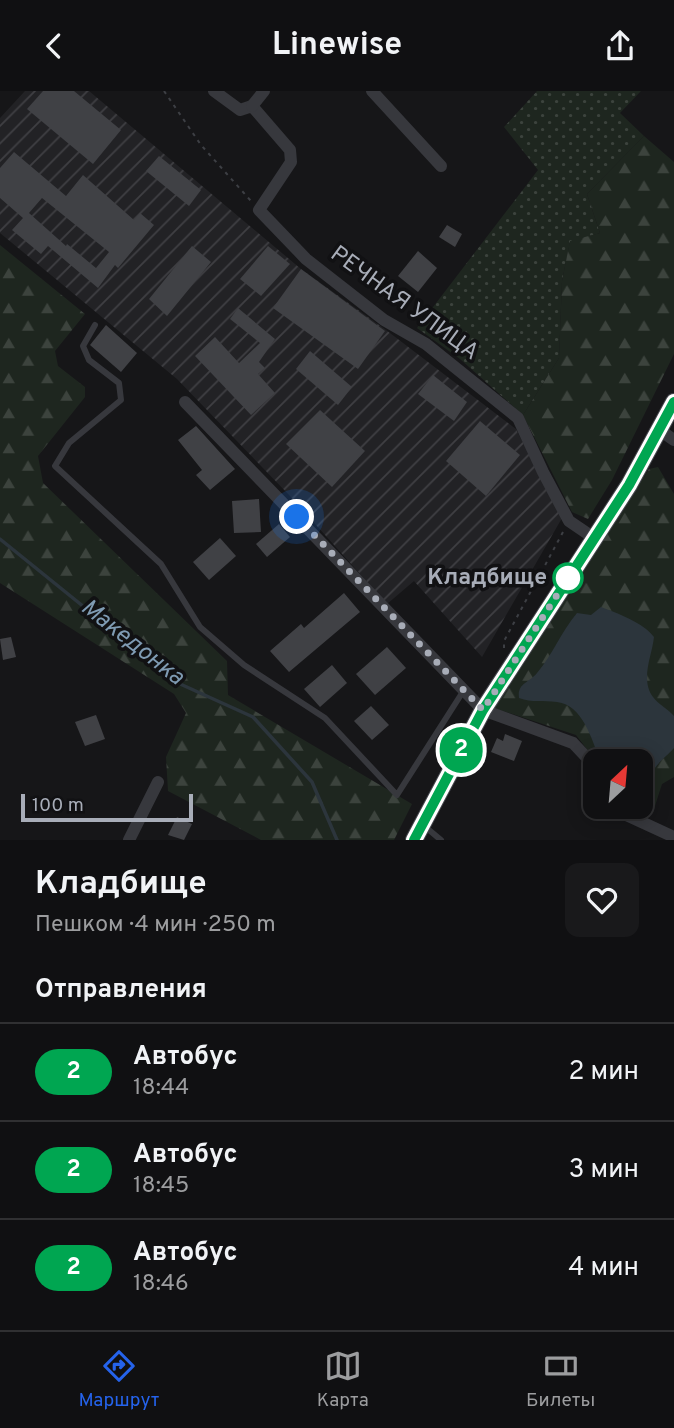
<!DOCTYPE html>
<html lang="ru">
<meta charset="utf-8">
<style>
:root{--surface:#101012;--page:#19191b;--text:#f1f3f6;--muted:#9c9d9f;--line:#303032;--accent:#2563eb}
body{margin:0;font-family:Overpass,sans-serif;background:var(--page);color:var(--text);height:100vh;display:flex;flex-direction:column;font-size:26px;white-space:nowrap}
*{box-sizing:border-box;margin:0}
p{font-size:23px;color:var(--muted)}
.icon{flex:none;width:38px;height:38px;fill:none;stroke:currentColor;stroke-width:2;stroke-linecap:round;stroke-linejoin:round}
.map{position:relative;height:749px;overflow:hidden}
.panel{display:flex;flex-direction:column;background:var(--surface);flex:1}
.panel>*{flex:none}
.badge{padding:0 14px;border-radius:23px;font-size:24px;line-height:46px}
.needle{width:46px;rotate:26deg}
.fabs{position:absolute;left:583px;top:658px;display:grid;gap:14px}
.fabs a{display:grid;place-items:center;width:70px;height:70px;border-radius:14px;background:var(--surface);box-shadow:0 4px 18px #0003,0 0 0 2px var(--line);font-size:35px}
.scale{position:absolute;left:21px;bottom:18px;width:172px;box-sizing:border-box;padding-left:7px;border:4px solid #a8adb8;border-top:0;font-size:19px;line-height:24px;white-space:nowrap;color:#a8adb8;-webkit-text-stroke:5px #111113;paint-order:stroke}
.you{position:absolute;width:35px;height:35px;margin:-18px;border:5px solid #fff;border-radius:50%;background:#1a73e8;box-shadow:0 0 0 10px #1a73e833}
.map>.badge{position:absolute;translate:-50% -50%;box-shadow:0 0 0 4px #fff}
h2{padding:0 35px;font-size:26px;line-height:63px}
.round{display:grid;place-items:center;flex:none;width:74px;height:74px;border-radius:14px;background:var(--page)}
.head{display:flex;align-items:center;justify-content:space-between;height:119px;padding:0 35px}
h1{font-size:33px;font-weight:700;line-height:52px}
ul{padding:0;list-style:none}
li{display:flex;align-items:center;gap:21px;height:98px;padding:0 35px;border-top:2px solid var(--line)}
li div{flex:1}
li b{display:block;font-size:26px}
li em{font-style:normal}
li .badge{min-width:77px;font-weight:700;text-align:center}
header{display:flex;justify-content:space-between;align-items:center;height:91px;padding:0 35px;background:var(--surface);font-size:32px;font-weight:700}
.dock{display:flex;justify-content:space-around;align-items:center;height:98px;border-top:2px solid var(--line);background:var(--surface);font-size:19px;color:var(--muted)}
.dock a{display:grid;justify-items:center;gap:4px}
.dock .on{color:var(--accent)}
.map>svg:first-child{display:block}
</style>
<header><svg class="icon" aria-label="back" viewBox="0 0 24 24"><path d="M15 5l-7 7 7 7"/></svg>Linewise<svg class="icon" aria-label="share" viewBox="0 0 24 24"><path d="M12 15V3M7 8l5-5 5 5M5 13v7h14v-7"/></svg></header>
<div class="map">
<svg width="674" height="749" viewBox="0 0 674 749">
<defs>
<pattern id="industrial-furrows" width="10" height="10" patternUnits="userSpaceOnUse" patternTransform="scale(1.75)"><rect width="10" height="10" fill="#222225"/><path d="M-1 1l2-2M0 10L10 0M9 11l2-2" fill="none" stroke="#3f3f43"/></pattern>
<pattern id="grass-dots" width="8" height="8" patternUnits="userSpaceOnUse" patternTransform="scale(1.75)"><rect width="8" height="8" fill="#1e261f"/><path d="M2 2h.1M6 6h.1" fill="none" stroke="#3c433d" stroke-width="1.8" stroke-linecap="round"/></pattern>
<pattern id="forest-firs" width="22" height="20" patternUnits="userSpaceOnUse" patternTransform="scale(1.75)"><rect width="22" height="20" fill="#1e261f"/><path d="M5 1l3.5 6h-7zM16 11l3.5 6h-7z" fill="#3c433d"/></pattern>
</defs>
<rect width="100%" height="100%" fill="#161618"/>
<polygon fill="url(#industrial-furrows)" points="25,0 89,0 301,178 386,239 516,338 562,427 482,566 414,490 387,513 290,405 177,288 0,142 0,27"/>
<polygon fill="url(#grass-dots)" points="537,0 641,0 620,22 644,45 587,103 600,142 570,151 562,190 559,267 523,324 460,268 417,237 538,79 504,36"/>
<g fill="url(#forest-firs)">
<polygon points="644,45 674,71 674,263 612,389 588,428 572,421 523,324 559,267 562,190 570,150 600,142 587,103"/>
<polygon points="0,154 85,223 55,260 58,275 85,296 85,306 38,365 43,392 227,570 228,604 412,713 394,749 261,749 168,700 166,666 186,622 174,603 0,492"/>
<polygon points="658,376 674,403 674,686 662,693 653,721 641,715 640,670 596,670 576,644 491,616 649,378"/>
</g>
<path fill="#2c353c" d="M601 516C617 522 644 532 654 546 652 565 640 588 653 606 658 613 668 618 674 625V657C668 664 653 675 652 684 651 693 654 702 651 712L641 707 640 670H600C592 649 583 614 557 611 543 609 532 612 519 607 517 592 529 592 537 582 553 563 561 541 577 522L591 524Z"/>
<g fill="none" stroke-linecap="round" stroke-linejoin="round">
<polyline stroke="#2c353c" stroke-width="3.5" points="0,448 178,592 253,626 312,691 337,749"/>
</g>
<g fill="#404145" fill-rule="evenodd">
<polygon points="43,0 74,0 121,39 93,73 27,18"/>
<path d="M14 61 66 105 83 84 134 129 140 122 154 134 118 177 115 174 98 197 48 155 41 163 12 139 23 127 0 107V77ZM42 107 109 161 96 177 67 153 66 155 29 122Z"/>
<polygon points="159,65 201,99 189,115 146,80"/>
<polygon points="447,134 462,143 455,156 439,146"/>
<polygon points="192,155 211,171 167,225 149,208"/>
<polygon points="268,155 290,173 261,205 240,188"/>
<polygon points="418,160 437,177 418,201 398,185"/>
<polygon points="301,178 385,240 358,278 273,217"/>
<polygon points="238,217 275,248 259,271 265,277 258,283 275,302 251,324 195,265 215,246 239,272 260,252 230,228"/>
<polygon points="106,234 137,262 121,281 90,254"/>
<polygon points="310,260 352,296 338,314 296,278"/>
<polygon points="433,284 467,311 454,330 418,303"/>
<polygon points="320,319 365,360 332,396 286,353"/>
<polygon points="480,330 520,364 486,405 446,370"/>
<polygon points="196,335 235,378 210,399 196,384 202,379 178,349"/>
<polygon points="259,408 261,441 234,442 232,410"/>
<polygon points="279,433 290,446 267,466 256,453"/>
<polygon points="220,447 236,465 209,489 193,471"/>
<polygon points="344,502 360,521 289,581 270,560 301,533 304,537"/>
<polygon points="11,546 16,566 3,569 0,548"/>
<polygon points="387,556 406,577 375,604 356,583"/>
<polygon points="332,574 347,592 320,616 304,598"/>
<polygon points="371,615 389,634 372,649 354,630"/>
<polygon points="96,624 105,648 85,655 75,631"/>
<polygon points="505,643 522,650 514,670 491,661 497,647 503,650"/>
<polygon points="177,726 192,733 184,749 168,744"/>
</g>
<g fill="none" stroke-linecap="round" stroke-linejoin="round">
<g stroke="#3d3f44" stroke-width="2" stroke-dasharray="3.5 5" stroke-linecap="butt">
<polyline points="164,0 201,54 251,110"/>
<polyline points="504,557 504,550 563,441"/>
</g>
<g stroke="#37383d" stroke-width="6">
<polyline points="95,234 83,255 89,269 119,292 121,309 69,352 55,375 161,473 200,536 244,574 325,627 397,704 464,599"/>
<polyline points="423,734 441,749"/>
</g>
<g stroke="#37383d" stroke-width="12">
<polyline points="214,0 240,19 252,15 290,59 291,71 259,119 306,168 384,229 426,253 518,327 543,381 569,430 594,447"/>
<polyline points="372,0 441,75"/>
<polyline points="252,15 264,0"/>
<polyline points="185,311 483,619 573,652 590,670 595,709"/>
<polyline points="660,339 674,349"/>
<polyline points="609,716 674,746"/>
<polyline points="129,749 158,691"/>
</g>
<polyline stroke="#45474d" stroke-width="18" points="414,749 483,619 629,394 674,311"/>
</g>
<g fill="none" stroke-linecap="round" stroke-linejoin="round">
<defs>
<polyline id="line" points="414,749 483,619 629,394 674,311"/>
</defs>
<use href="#line" stroke="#fff" stroke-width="16"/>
<use href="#line" stroke="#00a651" stroke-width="10"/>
<polyline stroke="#a8adb8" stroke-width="7" stroke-dasharray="0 12.6" points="297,426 483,619 568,487"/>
</g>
<circle fill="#fff" stroke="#00a651" stroke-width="3.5" cx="568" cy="487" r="14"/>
<g text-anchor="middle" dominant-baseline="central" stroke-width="7" stroke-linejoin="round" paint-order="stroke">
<g font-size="23" fill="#a8adb8" stroke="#111113">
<text transform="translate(404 213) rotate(36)">РЕЧНАЯ УЛИЦА</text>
</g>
<g font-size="23" font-weight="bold" fill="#a8adb8" stroke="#111113" text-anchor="end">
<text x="547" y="487">Кладбище</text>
</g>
<g font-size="24" font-style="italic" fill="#7f9bb3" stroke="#111113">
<text transform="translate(132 552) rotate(38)">Македонка</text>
</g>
</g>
</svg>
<div class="fabs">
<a><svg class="needle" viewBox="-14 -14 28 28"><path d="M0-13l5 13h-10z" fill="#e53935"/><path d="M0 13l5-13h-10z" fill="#9c9d9f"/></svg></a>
</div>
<div class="scale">100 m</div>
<div class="you" style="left:297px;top:426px"></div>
<b class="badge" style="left:461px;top:659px;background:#00a651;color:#fff">2</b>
</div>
<section class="panel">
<div class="head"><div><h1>Кладбище</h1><p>Пешком · 4 мин · 250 m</p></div><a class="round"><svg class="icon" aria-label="heart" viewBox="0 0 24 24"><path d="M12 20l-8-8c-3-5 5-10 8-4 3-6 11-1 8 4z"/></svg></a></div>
<h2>Отправления</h2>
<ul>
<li><span class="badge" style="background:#00a651;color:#fff">2</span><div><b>Автобус</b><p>18:44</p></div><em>2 мин</em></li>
<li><span class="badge" style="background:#00a651;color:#fff">2</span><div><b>Автобус</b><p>18:45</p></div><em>3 мин</em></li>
<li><span class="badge" style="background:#00a651;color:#fff">2</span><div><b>Автобус</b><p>18:46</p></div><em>4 мин</em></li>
</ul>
</section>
<nav class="dock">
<a class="on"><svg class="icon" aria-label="directions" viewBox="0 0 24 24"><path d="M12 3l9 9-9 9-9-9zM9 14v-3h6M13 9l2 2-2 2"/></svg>Маршрут</a>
<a><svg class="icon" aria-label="map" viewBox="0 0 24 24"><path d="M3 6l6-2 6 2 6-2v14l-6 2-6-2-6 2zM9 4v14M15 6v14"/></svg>Карта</a>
<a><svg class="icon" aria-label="tickets" viewBox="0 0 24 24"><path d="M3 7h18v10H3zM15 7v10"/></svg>Билеты</a>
</nav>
